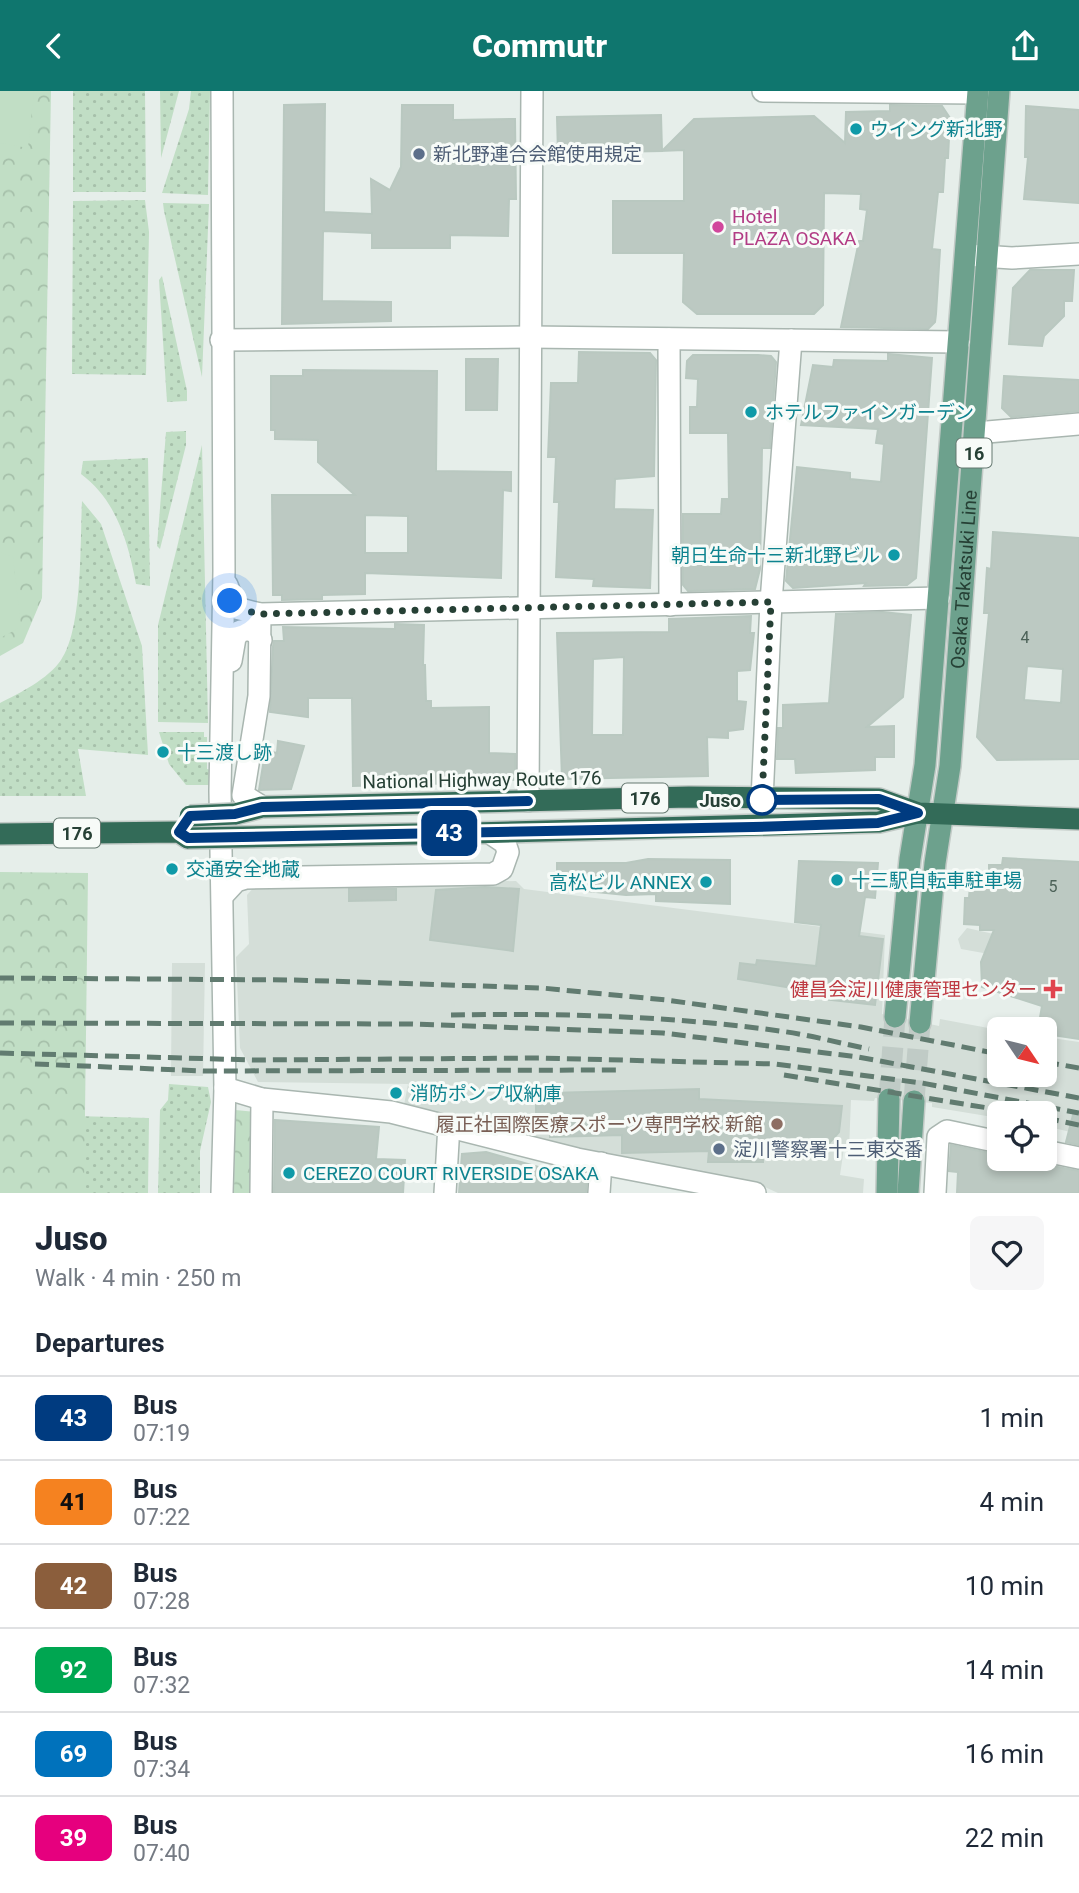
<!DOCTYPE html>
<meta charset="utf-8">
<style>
:root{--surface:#fff;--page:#f6f6f7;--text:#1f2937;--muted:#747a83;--line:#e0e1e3;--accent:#0f766e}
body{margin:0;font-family:Roboto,"Noto Sans JP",sans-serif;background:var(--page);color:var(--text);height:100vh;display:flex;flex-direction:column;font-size:26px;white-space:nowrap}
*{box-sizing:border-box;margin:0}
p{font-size:23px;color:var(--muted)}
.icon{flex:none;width:38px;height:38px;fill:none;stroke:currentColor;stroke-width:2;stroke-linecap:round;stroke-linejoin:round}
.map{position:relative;height:1102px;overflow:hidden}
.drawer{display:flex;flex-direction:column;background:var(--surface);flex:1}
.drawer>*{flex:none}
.badge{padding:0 14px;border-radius:10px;font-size:24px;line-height:46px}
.needle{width:46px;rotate:125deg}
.controls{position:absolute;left:987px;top:926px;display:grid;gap:14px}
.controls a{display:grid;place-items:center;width:70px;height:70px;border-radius:10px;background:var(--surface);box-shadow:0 4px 10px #0003;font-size:35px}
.you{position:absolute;width:35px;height:35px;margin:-18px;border:5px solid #fff;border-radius:50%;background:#1a73e8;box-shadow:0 0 0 10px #1a73e833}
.map>.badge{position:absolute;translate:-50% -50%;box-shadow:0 0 0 4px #fff}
h2{padding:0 35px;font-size:26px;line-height:63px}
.round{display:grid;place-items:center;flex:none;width:74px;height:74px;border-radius:10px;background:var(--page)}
.summary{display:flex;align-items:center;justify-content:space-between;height:119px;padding:0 35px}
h1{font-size:33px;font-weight:800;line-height:52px}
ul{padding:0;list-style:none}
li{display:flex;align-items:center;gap:21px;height:84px;padding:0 35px;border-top:2px solid var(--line)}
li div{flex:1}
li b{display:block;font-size:26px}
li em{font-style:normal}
li .badge{min-width:77px;font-weight:700;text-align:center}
header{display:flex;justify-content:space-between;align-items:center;height:91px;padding:0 35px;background:var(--accent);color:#fff;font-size:32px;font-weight:800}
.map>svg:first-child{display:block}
</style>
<header><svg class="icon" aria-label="back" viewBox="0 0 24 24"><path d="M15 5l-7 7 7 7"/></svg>Commutr<svg class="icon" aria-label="share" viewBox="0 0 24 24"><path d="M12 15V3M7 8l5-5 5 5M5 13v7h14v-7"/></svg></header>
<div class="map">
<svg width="1079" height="1102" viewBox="0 0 1079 1102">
<defs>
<pattern id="grass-dots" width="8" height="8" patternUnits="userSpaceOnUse" patternTransform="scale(1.75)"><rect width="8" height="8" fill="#c1dec5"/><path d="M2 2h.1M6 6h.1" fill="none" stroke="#a6c0aa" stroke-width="1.8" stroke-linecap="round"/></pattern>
<pattern id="forest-crowns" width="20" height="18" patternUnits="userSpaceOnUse" patternTransform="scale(1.75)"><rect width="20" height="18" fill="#c1dec5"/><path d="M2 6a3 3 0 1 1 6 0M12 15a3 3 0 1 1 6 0" fill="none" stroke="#a6c0aa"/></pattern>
</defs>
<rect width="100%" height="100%" fill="#e6eeea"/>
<g fill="#d4ded8">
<polygon points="516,790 524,798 885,844 882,923 939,935 940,928 999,939 999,984 1045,984 1045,946 1079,951 1079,1043 1045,1035 1045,1022 999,1022 999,1027 932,1016 932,1012 875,1007 874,1010 851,1009 849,1058 844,1057 840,1084 864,1088 863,1102 778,1102 756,1092 578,1060 404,1014 408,993 258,991 240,957 236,866 249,853 247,804 255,795"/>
<polygon points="967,837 1079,862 1079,879 961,858 958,848"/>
<polygon points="172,872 205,872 203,985 171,985"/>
</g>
<g fill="url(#grass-dots)">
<polygon points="73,0 145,0 146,101 73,101"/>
<polygon points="160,0 179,0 161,67"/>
<polygon points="191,0 210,0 208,104 162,102 189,18"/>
<polygon points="145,109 149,141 146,284 72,283 73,110"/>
<polygon points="163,112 209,113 202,286 164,120"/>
<polygon points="162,185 187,300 187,310 167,311 159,189"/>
<polygon points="186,340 186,354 160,458 157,455 166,341"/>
<polygon points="202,354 208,632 158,631 158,534"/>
<path d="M148 367 150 495 136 493C128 451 117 410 81 383L83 370Z"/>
<path d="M82 410 101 433 142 555 148 664 78 658 86 705H0V612C20 602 48 588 61 569 83 538 80 450 82 410Z"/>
<polygon points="159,641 204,641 204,646 207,646 207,678 211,679 212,694 186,694 169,673"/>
<polygon points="169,993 208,996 211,1011 200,1060 200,1102 158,1102 160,1019 168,1009"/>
<polygon points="76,1025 149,1027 148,1102 83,1102"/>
</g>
<g fill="url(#forest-crowns)">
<polygon points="0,0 51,0 42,507 23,552 0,565"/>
<polygon points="0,781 88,782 84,1102 0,1102"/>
<polygon points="235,1019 256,1021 254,1102 234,1102"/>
</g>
<g fill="#c1dec5">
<polygon points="0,0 34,0 28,57 0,52"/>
<polygon points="0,461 13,466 21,536 0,547"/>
</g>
<g fill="#bcc9c2" stroke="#b9c8c0" stroke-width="2" fill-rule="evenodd">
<polygon points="325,13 324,121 372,123 371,88 390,99 401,76 402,14 453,14 453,29 515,28 516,108 509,108 508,145 450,144 450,157 372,157 372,142 323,140 322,210 391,211 391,230 282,233 284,14"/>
<polygon points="890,14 942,15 950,27 948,67 945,67 943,101 938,101 932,158 940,159 936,223 935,231 928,238 841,236 859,150 863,150 867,119 860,118 861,103 824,102 823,214 814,223 697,223 683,211 684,162 613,162 613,110 684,110 684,59 662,60 694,28 814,25 845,52 846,21 890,20"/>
<polygon points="1026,15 1079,19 1079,112 1024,108 1028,66 1025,66"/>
<polygon points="661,24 662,60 558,62 557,26"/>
<polygon points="1030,179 1074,179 1072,210 1064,210 1064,225 1044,245 1042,255 1009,253 1013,197"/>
<polygon points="579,261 650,262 656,269 654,385 615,388 614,418 653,419 650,497 593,495 594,488 556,486 559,411 554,411 556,366 548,366 551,292 578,292"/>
<polygon points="888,263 932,267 916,487 907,494 864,495 866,492 793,497 786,490 797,376 850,382 850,388 881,391 884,353 876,352 878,338 801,334 813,274 833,276 834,269 888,270"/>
<polygon points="693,264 758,264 771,265 776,271 770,357 762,357 760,478 755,498 688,500 683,494 683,423 721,423 722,408 729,408 728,342 690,342 690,316 697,316 698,288 686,287 687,270"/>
<polygon points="466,268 498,268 497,319 466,319"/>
<path d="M303 279 437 280 436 380 511 381V400L503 399 501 487 365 482V503L322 504V508L282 509V504H273L272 404H355L318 371V349L275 348V339H271V285H303ZM365 424 408 425V462H365Z"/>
<polygon points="1004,285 1079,289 1079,320 1011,326 1002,317"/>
<path d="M993 441 1079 447V668L997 669 977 646 989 522H984L987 477 991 478ZM1027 575 1063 578 1061 612 1024 609Z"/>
<polygon points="882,521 911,524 903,606 867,636 894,635 894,666 875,666 875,679 796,682 795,668 777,668 778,637 783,637 783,614 829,612 836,523"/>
<path d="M751 525 750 542H754L750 579 737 580V610L746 611 743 638 728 640V647L707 646 708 685 562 688 557 542 669 541V528ZM624 566 623 644H592L593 568Z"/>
<polygon points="395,533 424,534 423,574 425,574 426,610 431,610 431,617 489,616 489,662 515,663 515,689 461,686 462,692 353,695 352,607 308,607 308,626 270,621 273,555 274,550 284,550 283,536 395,538"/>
<polygon points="278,650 304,655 291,698 259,699 264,668 270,669 272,661 277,662"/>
<polygon points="1003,767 1079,771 1079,948 1045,943 1045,938 1038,938 1042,915 982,896 981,871 994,839 980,839 980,834 964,833 965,807 969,807 970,793 981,793 981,782 989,782 989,774 1002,774"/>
<polygon points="648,768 730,769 730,813 656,810 656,803 626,804 557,797 557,772 626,772"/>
<polygon points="799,770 878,772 875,807 865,806 859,845 883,848 875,914 797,905 798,898 738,888 740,872 756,874 757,869 816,875 821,834 795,831"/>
<polygon points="485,796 519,798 513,860 430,849 436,799"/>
<polygon points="349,798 396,798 396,809 349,810"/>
<polygon points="699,998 699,1008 842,1015 839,1041 825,1057 827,1062 816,1064 763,1064 763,1071 708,1071 709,1060 622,1062 622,1044 550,1046 550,1023 536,1023 536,1004 549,1002"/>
<polygon points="1073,1024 1079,1024 1079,1054 1066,1051"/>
<polygon points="275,1029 379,1036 376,1068 405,1069 403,1102 274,1102"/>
<polygon points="951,1054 999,1064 999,1068 1035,1068 1042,1073 1079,1080 1079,1102 957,1102 958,1081 949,1080"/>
<polygon points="486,1061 549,1079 549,1087 587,1090 586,1102 459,1102 462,1063"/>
</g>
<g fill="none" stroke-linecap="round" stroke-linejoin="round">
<g stroke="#c0cbc6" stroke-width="21" stroke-dasharray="21 10" stroke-linecap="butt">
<polyline points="889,1008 895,926"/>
<polyline points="914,1010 920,932"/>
</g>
<defs>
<g id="minor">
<polyline points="222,0 224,480 220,700 225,997 222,1102"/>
<polyline points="763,0 978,2"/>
<polyline points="966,164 1012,167 1079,163"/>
<polyline points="669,248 670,514"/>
<polyline points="221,249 529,246 959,251"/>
<polyline points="976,342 1079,333"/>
<polyline points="227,494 236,517 260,523 939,507"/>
<polyline points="260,523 259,605 243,704 262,716"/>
<path d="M231 570 235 547 240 540C251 538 255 539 261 549"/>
<polyline points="762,709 771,511 791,249"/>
<polyline points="528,710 532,0"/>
<polyline points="223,804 236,790 246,787 493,783 502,778 508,761 505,752 490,742"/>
<polyline points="225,997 262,1008 391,1021 577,1068 755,1102"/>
<polyline points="1045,1060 1079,1067"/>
<polyline points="261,1102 262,1008"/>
<polyline points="445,1102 449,1034"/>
<polyline points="599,1102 601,1072"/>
<polyline points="935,1102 938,1046 947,1040 999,1051"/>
</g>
<g id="major">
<polyline points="895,926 910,768 925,674 978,0"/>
<path id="s1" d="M920 932 935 772 950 675 999 0"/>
<polyline points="887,1102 889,1008"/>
<polyline points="908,1102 914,1010"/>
</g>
<g id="highway">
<polyline points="235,723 262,716 689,706 879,708 918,722 1079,728"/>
<polyline points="473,742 879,731 918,722"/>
<polyline points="0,743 179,741 188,747"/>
</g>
</defs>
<use href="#minor" stroke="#a9b6b0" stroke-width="24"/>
<use href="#major" stroke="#c2cac6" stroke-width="24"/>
<use href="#highway" stroke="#c2cac6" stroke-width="24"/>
<use href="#minor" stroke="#fff" stroke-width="21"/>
<use href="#major" stroke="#6da18d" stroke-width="21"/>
<use href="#highway" stroke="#336b58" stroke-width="21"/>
<g stroke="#617b70" stroke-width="5" stroke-dasharray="14 7" stroke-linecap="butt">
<polyline points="0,887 295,889 542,897 666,909 861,936 999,963"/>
<path d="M451 924C560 922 672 925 780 940 810 944 839 952 869 958"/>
<polyline points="0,932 410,933 663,942 858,966 1079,1007"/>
<polyline points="0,962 255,969 540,967 775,973 922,992 1079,1022"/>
<polyline points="1045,971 1079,977"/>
<polyline points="35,973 203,980 616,979"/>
<polyline points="784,984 1019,1022"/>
<polyline points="1045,1027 1079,1034"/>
</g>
<defs>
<g id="highway-bridge">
<polyline points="190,725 235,723"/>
<polyline points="188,747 473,742"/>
</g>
</defs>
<use href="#highway-bridge" stroke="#c2cac6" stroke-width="24" stroke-linecap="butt"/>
<use href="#highway-bridge" stroke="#336b58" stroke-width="21"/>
</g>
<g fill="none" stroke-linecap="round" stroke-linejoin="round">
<defs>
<polyline id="line" points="528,710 262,716 235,723 190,725 179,741 188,747 753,736 878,732 918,722 879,708 762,709"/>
</defs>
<use href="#line" stroke="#fff" stroke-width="16"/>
<use href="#line" stroke="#003b80" stroke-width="10"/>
<polyline stroke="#264035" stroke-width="7" stroke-dasharray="0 12.6" points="230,510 236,517 260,523 771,511 762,709"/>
</g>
<g fill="#0f9aa8" stroke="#f7fbf8" stroke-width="2.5">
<circle cx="856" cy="38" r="7"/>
<circle cx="751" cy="321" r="7"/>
<circle cx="894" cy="464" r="7"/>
<circle cx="163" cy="661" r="7"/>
<circle cx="172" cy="778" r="7"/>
<circle cx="837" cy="789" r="7"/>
<circle cx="706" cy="791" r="7"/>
<circle cx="396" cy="1002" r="7"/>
<circle cx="289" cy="1082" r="7"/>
</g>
<g fill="#5c6f8a" stroke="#f7fbf8" stroke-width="2.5">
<circle cx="419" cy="63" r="7"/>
<circle cx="719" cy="1058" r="7"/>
</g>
<circle fill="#d1479c" stroke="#f7fbf8" stroke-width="2.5" cx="718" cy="136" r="7"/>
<circle fill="#fff" stroke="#003b80" stroke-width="3.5" cx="762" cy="709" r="14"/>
<path fill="#e0444e" stroke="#f7fbf8" stroke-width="2.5" d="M1049.5 887.5h7v7h7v7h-7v7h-7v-7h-7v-7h7z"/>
<circle fill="#8d6e63" stroke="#f7fbf8" stroke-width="2.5" cx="777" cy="1033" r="7"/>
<g text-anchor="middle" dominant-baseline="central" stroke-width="6" stroke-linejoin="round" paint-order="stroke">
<g font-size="16" fill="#4c6258">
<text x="1025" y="546">4</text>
<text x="1053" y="795">5</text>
</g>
<g fill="#f7fbf8" stroke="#657870" stroke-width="2">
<rect x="956.5" y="347.5" width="35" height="29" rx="5"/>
<rect x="622" y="692.5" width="46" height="29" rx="5"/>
<rect x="54" y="727.5" width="46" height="29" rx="5"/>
</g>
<g font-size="18" font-weight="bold" fill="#264035">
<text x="974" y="362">16</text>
<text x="645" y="707">176</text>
<text x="77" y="742">176</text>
</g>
<g font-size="19" fill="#0d838f" stroke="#f7fbf8" text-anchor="start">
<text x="870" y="38">ウイング新北野</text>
<text x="765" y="321">ホテルファインガーデン</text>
<text x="880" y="464" text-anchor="end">朝日生命十三新北野ビル</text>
<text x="177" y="661">十三渡し跡</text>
<text x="186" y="778">交通安全地蔵</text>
<text x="851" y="789">十三駅自転車駐車場</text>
<text x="692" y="791" text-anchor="end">高松ビル ANNEX</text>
<text x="410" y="1002">消防ポンプ収納庫</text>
<text x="303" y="1082">CEREZO COURT RIVERSIDE OSAKA</text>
</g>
<g font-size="19" fill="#4e5e75" stroke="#f7fbf8" text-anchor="start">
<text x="433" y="63">新北野連合会館使用規定</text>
<text x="733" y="1058">淀川警察署十三東交番</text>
</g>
<g font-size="19" fill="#b23c85" stroke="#f7fbf8" text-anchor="start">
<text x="732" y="125">Hotel<tspan x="732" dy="22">PLAZA OSAKA</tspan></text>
</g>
<g font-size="19" fill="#264035" stroke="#f7fbf8">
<text stroke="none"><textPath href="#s1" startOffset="446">Osaka Takatsuki Line</textPath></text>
<text transform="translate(482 689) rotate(-1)">National Highway Route 176</text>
</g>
<g font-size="19" font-weight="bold" fill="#264035" stroke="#f7fbf8" text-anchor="end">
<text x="741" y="709">Juso</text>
</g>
<g font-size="19" fill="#be3a42" stroke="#f7fbf8" text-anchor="end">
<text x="1037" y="898">健昌会淀川健康管理センター</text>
</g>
<g font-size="19" fill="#785e54" stroke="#f7fbf8" text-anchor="end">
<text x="763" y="1033">履正社国際医療スポーツ専門学校 新館</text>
</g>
</g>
</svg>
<div class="controls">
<a><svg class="needle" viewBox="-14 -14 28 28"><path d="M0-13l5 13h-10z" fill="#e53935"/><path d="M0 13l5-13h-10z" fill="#747a83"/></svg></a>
<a><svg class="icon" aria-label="locate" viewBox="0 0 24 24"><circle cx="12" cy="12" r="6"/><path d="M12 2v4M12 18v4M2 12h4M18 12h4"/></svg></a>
</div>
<div class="you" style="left:230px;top:510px"></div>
<b class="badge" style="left:449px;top:742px;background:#003b80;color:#fff">43</b>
</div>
<section class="drawer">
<div class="summary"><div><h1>Juso</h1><p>Walk · 4 min · 250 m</p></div><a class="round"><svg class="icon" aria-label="heart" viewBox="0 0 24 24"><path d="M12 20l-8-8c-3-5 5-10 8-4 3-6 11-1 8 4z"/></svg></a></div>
<h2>Departures</h2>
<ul>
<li><span class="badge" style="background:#003b80;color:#fff">43</span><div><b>Bus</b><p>07:19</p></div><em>1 min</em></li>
<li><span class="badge" style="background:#f58220;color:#111">41</span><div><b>Bus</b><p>07:22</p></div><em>4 min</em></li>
<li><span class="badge" style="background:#8b5e3c;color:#fff">42</span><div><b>Bus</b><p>07:28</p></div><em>10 min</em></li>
<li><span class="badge" style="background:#00a651;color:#fff">92</span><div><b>Bus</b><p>07:32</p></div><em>14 min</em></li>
<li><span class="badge" style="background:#0072bc;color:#fff">69</span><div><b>Bus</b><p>07:34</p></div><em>16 min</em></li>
<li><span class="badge" style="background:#e6007e;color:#fff">39</span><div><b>Bus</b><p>07:40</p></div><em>22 min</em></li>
</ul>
</section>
